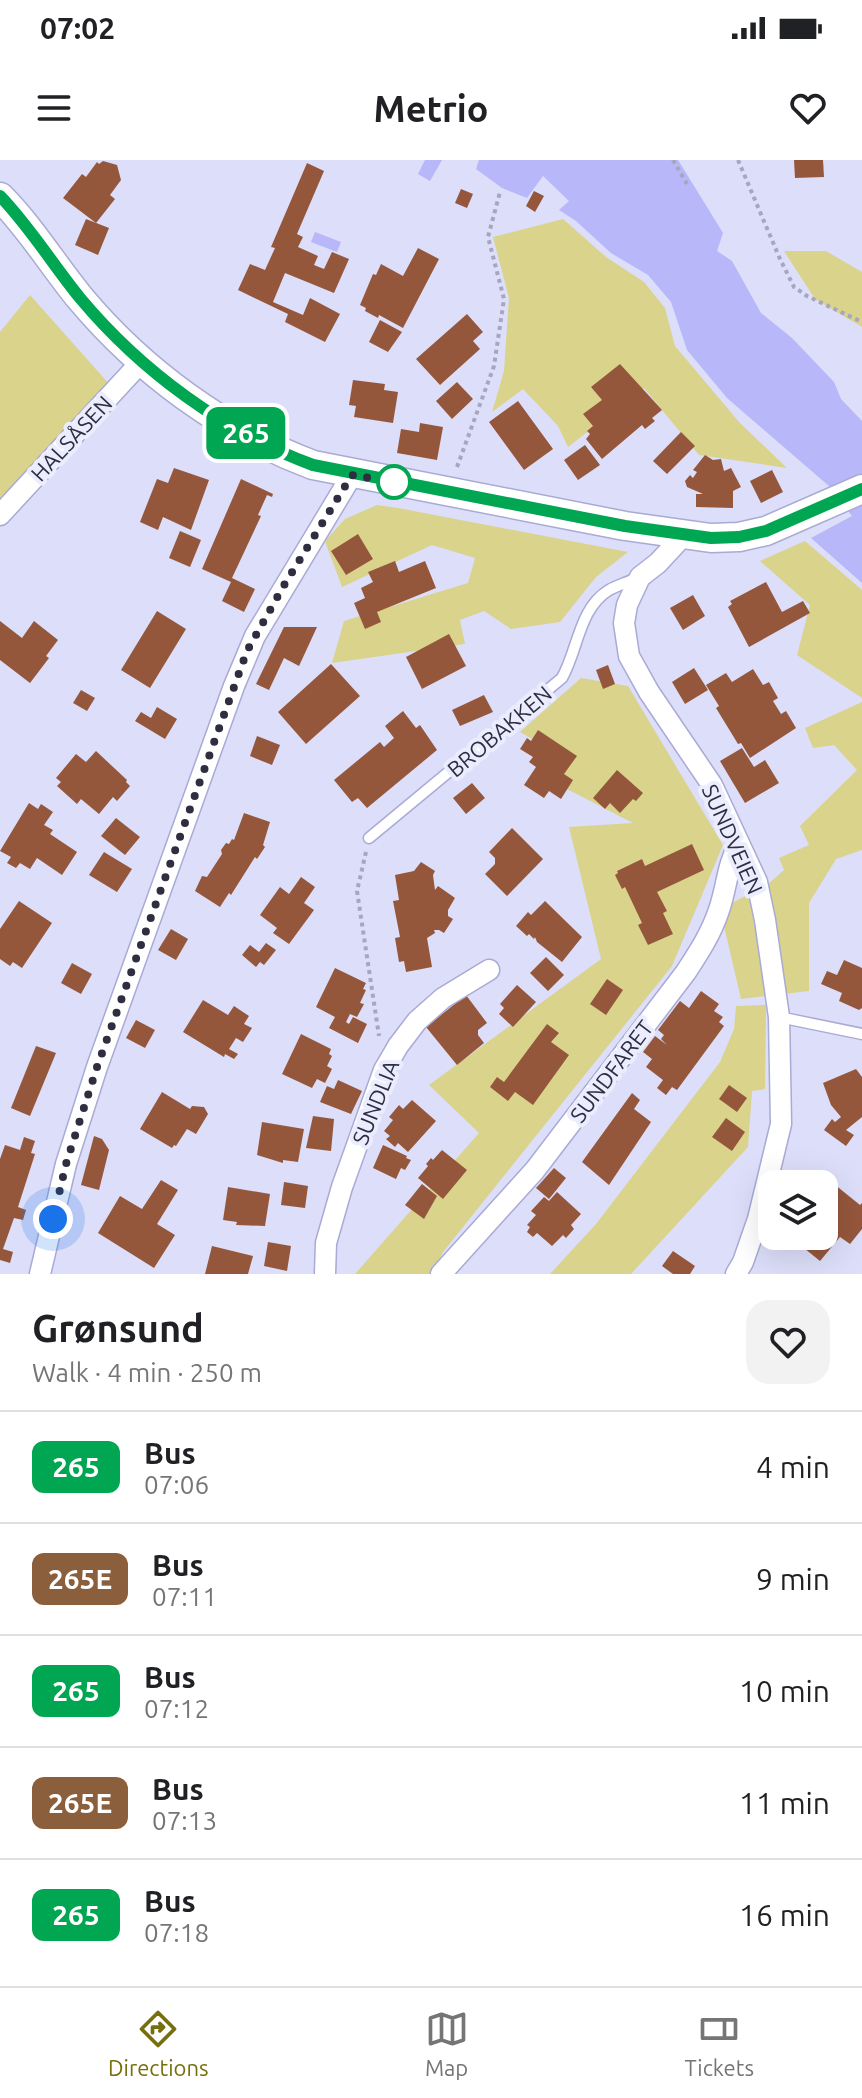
<!DOCTYPE html>
<meta charset="utf-8">
<style>
:root{--surface:#fff;--page:#f2f2f2;--text:#202124;--muted:#757577;--line:#e0e0e0;--accent:#776f0d}
body{margin:0;font-family:Ubuntu,sans-serif;background:var(--page);color:var(--text);height:100vh;display:flex;flex-direction:column;font-size:30px;white-space:nowrap}
*{box-sizing:border-box;margin:0}
p{font-size:26px;color:var(--muted)}
.icon{flex:none;width:44px;height:44px;fill:none;stroke:currentColor;stroke-width:2;stroke-linecap:round;stroke-linejoin:round}
.map{position:relative;height:1114px;overflow:hidden}
.details{display:flex;flex-direction:column;background:var(--surface);flex:1}
.details>*{flex:none}
.badge{padding:0 16px;border-radius:12px;font-size:28px;line-height:52px}
.fabs{position:absolute;left:758px;top:1010px;display:grid;gap:16px}
.fabs a{display:grid;place-items:center;width:80px;height:80px;border-radius:16px;background:var(--surface);box-shadow:0 8px 32px #0002;font-size:40px}
.you{position:absolute;width:40px;height:40px;margin:-20px;border:6px solid #fff;border-radius:50%;background:#1a73e8;box-shadow:0 0 0 12px #1a73e833}
.map>.badge{position:absolute;translate:-50% -50%;box-shadow:0 0 0 4px #fff}
.round{display:grid;place-items:center;flex:none;width:84px;height:84px;border-radius:24px;background:var(--page)}
.headline{display:flex;align-items:center;justify-content:space-between;height:136px;padding:0 32px}
h1{font-size:38px;font-weight:600;line-height:60px}
ul{padding:0;list-style:none}
li{display:flex;align-items:center;gap:24px;height:112px;padding:0 32px;border-top:2px solid var(--line)}
li div{flex:1}
li b{display:block;font-size:30px}
li em{font-style:normal}
li .badge{min-width:88px;font-weight:700;text-align:center}
.status{display:flex;justify-content:space-between;align-items:center;height:56px;padding:0 40px;background:var(--surface);direction:ltr}
.status svg{height:22px;fill:currentColor}
header{display:flex;justify-content:space-between;align-items:center;height:104px;padding:0 32px;background:var(--surface);font-size:36px;font-weight:600}
.menu{display:flex;justify-content:space-around;align-items:center;height:112px;border-top:2px solid var(--line);background:var(--surface);font-size:22px;color:var(--muted)}
.menu a{display:grid;justify-items:center;gap:4px}
.menu .active{color:var(--accent)}
.map>svg:first-child{display:block}
</style>
<div class="status"><b>07:02</b><svg viewBox="0 0 49 12"><path d="M0 12V9h3v3zM5 12V6h3v6zM10 12V3h3v9zM15 12V0h3v12zM26 1h20v11H26zM47 4h2v5h-2z"/></svg></div>
<header><svg class="icon" aria-label="menu" viewBox="0 0 24 24"><path d="M4 6h16M4 12h16M4 18h16"/></svg>Metrio<svg class="icon" aria-label="heart" viewBox="0 0 24 24"><path d="M12 20l-8-8c-3-5 5-10 8-4 3-6 11-1 8 4z"/></svg></header>
<div class="map">
<svg width="862" height="1114" viewBox="0 0 862 1114">
<rect width="100%" height="100%" fill="#dddef9"/>
<g fill="#d9d38c">
<polygon points="563,59 606,97 644,122 665,148 675,186 739,262 787,308 699,295 644,228 568,287 558,266 523,229 492,252 504,211 509,138 493,77"/>
<polygon points="784,91 826,91 862,112 862,167 815,139"/>
<polygon points="30,135 110,225 0,338 0,172"/>
<polygon points="377,345 398,348 628,392 596,417 560,462 511,469 484,451 460,460 465,484 332,503 344,461 468,423 475,398 432,385 342,427 325,381 345,359"/>
<polygon points="805,381 862,430 862,538 797,495 810,445 760,401"/>
<polygon points="581,518 628,526 723,685 672,806 443,1092 432,1114 355,1114 479,973 429,925 601,799 569,667 633,663 565,628 548,588 520,572"/>
<polygon points="862,542 862,690 836,699 809,743 809,831 741,839 720,749 767,725 784,710 779,698 809,685 800,666 857,610 834,585 813,588 805,568"/>
<polygon points="766,845 765,929 752,931 748,987 631,1114 550,1114 596,1064 720,902 734,869 736,846"/>
</g>
<g fill="#b7b7f9">
<polygon points="425,0 442,0 430,21 418,14"/>
<polygon points="479,0 678,0 723,73 717,91 732,101 761,153 792,178 834,222 841,239 862,261 862,423 811,378 852,356 829,326 727,238 687,190 671,142 648,115 611,93 576,61 559,50 569,41 543,16 527,38 502,28 476,9"/>
<polygon points="315,72 341,82 337,92 311,82"/>
</g>
<g fill="#95573c">
<polygon points="794,0 823,0 824,17 795,18"/>
<polygon points="103,1 117,5 121,20 110,35 115,39 96,63 63,38 82,14 86,17 97,2 99,4"/>
<polygon points="307,3 324,11 297,74 303,77 298,87 318,96 314,105 324,109 332,92 349,99 334,133 285,113 273,142 303,155 310,138 340,154 325,182 285,162 288,154 238,130 250,104 265,110 275,88 271,87"/>
<polygon points="461,29 473,34 467,48 455,43"/>
<polygon points="534,31 544,36 535,52 526,46"/>
<polygon points="86,59 109,68 98,95 75,85"/>
<polygon points="418,88 439,99 403,168 379,155 378,158 365,151 366,148 360,145 373,114 376,115 381,104 403,116"/>
<polygon points="467,154 483,172 473,181 480,189 440,225 416,199"/>
<polygon points="380,160 402,172 388,192 369,182"/>
<polygon points="620,204 662,250 652,258 655,261 645,269 642,265 602,299 586,279 590,274 587,271 593,266 583,254 602,240 591,227"/>
<polygon points="353,220 385,224 384,230 398,232 393,263 354,257 356,246 349,245"/>
<polygon points="457,222 473,239 452,259 436,241"/>
<polygon points="518,241 553,289 524,310 489,262"/>
<polygon points="420,263 443,267 437,300 397,293 401,269 419,272"/>
<polygon points="681,272 695,286 667,314 653,301"/>
<polygon points="585,285 600,305 578,320 564,300"/>
<polygon points="705,295 713,300 721,299 724,311 731,308 741,327 733,331 733,348 696,347 696,334 703,334 687,327 685,321 690,315 693,318 697,312 693,310"/>
<polygon points="174,308 209,320 191,370 163,357 158,370 140,362 157,319 168,323"/>
<polygon points="772,310 783,332 761,343 750,321"/>
<polygon points="241,319 273,334 272,337 267,335 258,355 261,356 232,418 255,429 244,452 222,441 231,422 202,409"/>
<polygon points="180,371 201,380 190,407 169,398"/>
<polygon points="358,374 373,399 346,415 331,391"/>
<polygon points="395,401 399,412 425,401 436,428 377,452 381,462 365,469 354,443 365,438 361,428 373,422 368,412"/>
<polygon points="766,422 782,452 803,441 810,453 749,487 728,447 732,444 730,441"/>
<polygon points="693,435 705,456 683,470 670,448"/>
<polygon points="157,451 186,469 150,528 121,510"/>
<polygon points="0,461 22,478 34,461 58,480 46,496 49,498 30,523 0,500"/>
<polygon points="284,467 317,467 299,506 284,498 269,530 256,524"/>
<polygon points="449,474 466,506 422,529 406,497"/>
<polygon points="331,504 360,536 306,584 278,552"/>
<polygon points="608,505 615,524 603,529 596,510"/>
<polygon points="694,508 708,530 685,544 672,522"/>
<polygon points="753,509 763,525 769,522 778,538 773,541 781,554 786,551 796,568 750,598 741,583 738,584 716,548 719,546 706,525 726,513 732,522"/>
<polygon points="81,530 95,538 87,551 73,543"/>
<polygon points="484,535 493,552 460,566 452,550"/>
<polygon points="157,547 177,559 165,579 135,561 141,552 151,558"/>
<polygon points="403,551 416,568 420,565 437,590 367,648 358,638 352,642 334,620 380,582 384,587 394,578 385,566"/>
<polygon points="538,570 577,596 564,614 573,620 561,639 549,631 544,638 524,625 536,607 529,602 533,597 520,589 527,578 531,581"/>
<polygon points="257,576 280,585 272,605 250,596"/>
<polygon points="742,588 754,607 765,600 779,623 745,643 720,601"/>
<polygon points="96,591 127,620 126,622 130,626 117,641 113,637 99,654 81,639 77,644 57,626 61,622 56,618 76,594 86,602"/>
<polygon points="617,610 643,633 636,641 633,639 620,653 610,643 605,649 593,638"/>
<polygon points="472,623 485,638 466,654 453,638"/>
<polygon points="29,643 38,649 41,644 53,652 44,665 53,670 50,674 77,692 62,715 37,698 30,709 20,703 16,708 7,703 11,697 0,691"/>
<polygon points="244,653 270,662 263,685 265,687 257,699 255,697 231,735 229,733 220,747 195,731 202,716 207,717 222,694 221,690 226,683 229,684 232,679 234,680"/>
<polygon points="116,658 140,677 125,695 101,676"/>
<polygon points="512,668 543,699 507,736 485,714 495,704 495,698 489,692"/>
<polygon points="692,684 704,710 657,732 667,751 663,753 673,774 648,785 638,765 642,763 625,727 622,729 615,715 618,713 617,711 642,699 645,706"/>
<polygon points="104,692 132,709 117,732 89,715"/>
<polygon points="421,702 435,711 433,715 435,730 438,726 455,738 448,750 448,756 453,759 444,773 439,770 434,770 435,773 427,778 432,807 406,812 404,801 399,802 395,778 400,777 393,741 399,740 395,715 414,711"/>
<polygon points="301,717 315,727 304,743 314,750 289,784 273,773 277,768 260,755 280,727 289,734"/>
<polygon points="19,741 52,763 22,808 13,802 10,806 0,799 0,769"/>
<polygon points="545,741 582,777 562,802 537,782 535,777 534,779 529,774 527,776 516,766 528,752 531,755"/>
<polygon points="171,769 188,779 176,800 158,790"/>
<polygon points="266,783 276,790 264,805 260,802 256,807 242,795 250,785 259,792"/>
<polygon points="546,797 564,815 548,831 530,813"/>
<polygon points="844,800 862,808 862,848 859,850 839,841 842,833 821,824 827,811 837,815"/>
<polygon points="72,803 92,814 81,834 61,823"/>
<polygon points="335,808 366,823 363,829 366,830 360,843 364,844 357,857 350,854 346,862 349,864 353,857 367,864 358,883 329,868 335,857 316,847"/>
<polygon points="607,819 623,830 606,855 590,844"/>
<polygon points="517,825 536,842 513,867 499,854 504,848 500,844"/>
<polygon points="701,831 719,844 714,851 723,857 719,862 724,866 677,930 672,927 666,935 657,928 663,920 646,907 652,899 643,892 655,876 667,885 661,879 664,875 658,870 680,841 689,848"/>
<polygon points="466,835 487,863 478,870 478,875 484,883 457,905 426,867"/>
<polygon points="203,840 228,855 234,846 249,856 244,864 252,868 243,882 236,878 229,889 238,894 234,899 225,894 224,897 183,872"/>
<polygon points="136,860 155,870 145,888 126,878"/>
<polygon points="547,864 559,873 551,882 569,895 533,945 515,932 508,941 490,927 497,917 504,922"/>
<polygon points="301,874 331,889 329,894 332,896 327,906 332,909 325,923 317,919 312,928 282,914"/>
<polygon points="36,886 56,893 30,956 11,948"/>
<polygon points="856,909 862,917 862,957 846,970 854,975 846,986 824,970 832,959 835,962 841,957 831,945 823,923"/>
<polygon points="338,920 362,931 351,954 320,942 327,926 334,929"/>
<polygon points="729,925 747,938 737,952 719,939"/>
<polygon points="162,932 190,949 192,946 204,947 208,954 196,974 187,969 176,986 174,985 172,988 140,969"/>
<polygon points="632,933 640,940 634,949 651,962 609,1025 582,1002"/>
<polygon points="412,940 436,961 408,992 398,983 395,987 386,979 390,976 384,971 393,960 389,957 399,945 403,949"/>
<polygon points="313,956 334,959 331,991 306,988"/>
<polygon points="726,958 745,972 732,991 712,977"/>
<polygon points="262,962 304,969 298,1002 283,1000 283,1003 257,995"/>
<polygon points="94,976 102,979 109,990 99,1030 81,1025"/>
<polygon points="24,977 35,981 31,993 35,994 18,1047 26,1050 23,1060 14,1058 3,1089 13,1092 10,1103 0,1100 0,999 5,985 20,990"/>
<polygon points="383,985 407,996 406,998 411,1000 405,1010 401,1008 396,1019 373,1008"/>
<polygon points="442,990 467,1010 443,1039 418,1018 428,1006 426,1004 431,998 433,1000"/>
<polygon points="554,1008 566,1018 549,1039 536,1028"/>
<polygon points="798,1013 821,1018 820,1024 796,1024"/>
<polygon points="161,1020 178,1030 157,1064 175,1075 154,1108 98,1073 120,1036 142,1049"/>
<polygon points="284,1022 308,1026 305,1048 281,1045"/>
<polygon points="422,1024 437,1036 424,1059 405,1045"/>
<polygon points="834,1024 860,1045 862,1043 862,1069 850,1084 840,1077 820,1101 789,1076 824,1076 824,1036"/>
<polygon points="228,1027 270,1034 265,1066 236,1065 237,1062 223,1060"/>
<polygon points="557,1032 581,1054 571,1065 574,1069 566,1078 563,1075 552,1086 537,1073 533,1077 527,1072 530,1067 527,1065 536,1055 531,1051 544,1037 549,1041"/>
<polygon points="268,1082 291,1086 287,1111 264,1106"/>
<polygon points="212,1086 253,1096 248,1114 205,1114"/>
<polygon points="673,1091 695,1106 690,1114 673,1114 662,1106"/>
</g>
<g fill="none" stroke-linecap="round" stroke-linejoin="round">
<defs>
<g id="lane">
<path d="M369 678 562 518C578 490 579 448 609 430 618 425 629 422 638 417"/>
<polyline points="779,857 862,874"/>
</g>
<g id="street">
<polyline points="0,355 142,201"/>
<polyline points="683,376 658,403 640,417 627,445 624,463 629,496 649,532 712,625 757,722 765,760 779,857 781,964 758,1059 743,1102 736,1114"/>
<polyline points="40,1114 66,1004 97,907 234,526 255,476 352,315"/>
<polyline points="325,1114 326,1083 342,1027 384,910 398,886 417,861 443,838 489,810"/>
<path d="M441 1114 535 1010 686 812C699 792 711 774 719 750 727 727 727 705 739 684"/>
</g>
<path id="secondary" d="M0 37C30 67 53 105 80 138 141 211 224 272 313 305L625 366 711 378 739 377 766 371 862 329"/>
</defs>
<use href="#lane" stroke="#a9aad5" stroke-width="13"/>
<use href="#street" stroke="#a9aad5" stroke-width="23"/>
<use href="#secondary" stroke="#a9aad5" stroke-width="31"/>
<g stroke="#a6a7bf" stroke-width="4" stroke-dasharray="4 4" stroke-linecap="butt">
<polyline points="673,0 687,24"/>
<polyline points="738,0 780,99 794,127 807,136 862,162"/>
<polyline points="457,307 494,206 504,139 488,77 500,32"/>
<polyline points="366,692 357,731 379,876"/>
</g>
<use href="#lane" stroke="#fff" stroke-width="10"/>
<use href="#street" stroke="#fff" stroke-width="20"/>
<use href="#secondary" stroke="#fff" stroke-width="28"/>
</g>
<g fill="none" stroke-linecap="round" stroke-linejoin="round">
<defs>
<path id="line" d="M0 36C30 67 53 105 80 138 141 211 224 272 313 305L625 366 711 378 739 377 766 371 862 329"/>
</defs>
<use href="#line" stroke="#fff" stroke-width="18"/>
<use href="#line" stroke="#00a651" stroke-width="12"/>
<polyline stroke="#2e2e40" stroke-width="8" stroke-dasharray="0 14.4" points="53,1059 66,1004 97,907 247,491 283,427 352,315 400,323 394,322"/>
</g>
<circle fill="#fff" stroke="#00a651" stroke-width="4" cx="394" cy="322" r="16"/>
<g text-anchor="middle" dominant-baseline="central" stroke-width="8" stroke-linejoin="round" paint-order="stroke">
<g font-size="22" fill="#2e2e40" stroke="#ebecfe">
<text transform="translate(71 278) rotate(-47)">HALSÅSEN</text>
<text transform="translate(499 571) rotate(-40)">BROBAKKEN</text>
<text transform="translate(733 679) rotate(66)">SUNDVEIEN</text>
<text transform="translate(611 911) rotate(-53)">SUNDFARET</text>
<text transform="translate(375 942) rotate(-68)">SUNDLIA</text>
</g>
</g>
</svg>
<div class="fabs">
<a><svg class="icon" aria-label="layers" viewBox="0 0 24 24"><path d="M12 4l9 5-9 5-9-5zM3 14l9 5 9-5"/></svg></a>
</div>
<div class="you" style="left:53px;top:1059px"></div>
<b class="badge" style="left:246px;top:273px;background:#00a651;color:#fff">265</b>
</div>
<section class="details">
<div class="headline"><div><h1>Grønsund</h1><p>Walk · 4 min · 250 m</p></div><a class="round"><svg class="icon" aria-label="heart" viewBox="0 0 24 24"><path d="M12 20l-8-8c-3-5 5-10 8-4 3-6 11-1 8 4z"/></svg></a></div>
<ul>
<li><span class="badge" style="background:#00a651;color:#fff">265</span><div><b>Bus</b><p>07:06</p></div><em>4 min</em></li>
<li><span class="badge" style="background:#8b5e3c;color:#fff">265E</span><div><b>Bus</b><p>07:11</p></div><em>9 min</em></li>
<li><span class="badge" style="background:#00a651;color:#fff">265</span><div><b>Bus</b><p>07:12</p></div><em>10 min</em></li>
<li><span class="badge" style="background:#8b5e3c;color:#fff">265E</span><div><b>Bus</b><p>07:13</p></div><em>11 min</em></li>
<li><span class="badge" style="background:#00a651;color:#fff">265</span><div><b>Bus</b><p>07:18</p></div><em>16 min</em></li>
</ul>
</section>
<nav class="menu">
<a class="active"><svg class="icon" aria-label="directions" viewBox="0 0 24 24"><path d="M12 3l9 9-9 9-9-9zM9 14v-3h6M13 9l2 2-2 2"/></svg>Directions</a>
<a><svg class="icon" aria-label="map" viewBox="0 0 24 24"><path d="M3 6l6-2 6 2 6-2v14l-6 2-6-2-6 2zM9 4v14M15 6v14"/></svg>Map</a>
<a><svg class="icon" aria-label="tickets" viewBox="0 0 24 24"><path d="M3 7h18v10H3zM15 7v10"/></svg>Tickets</a>
</nav>
